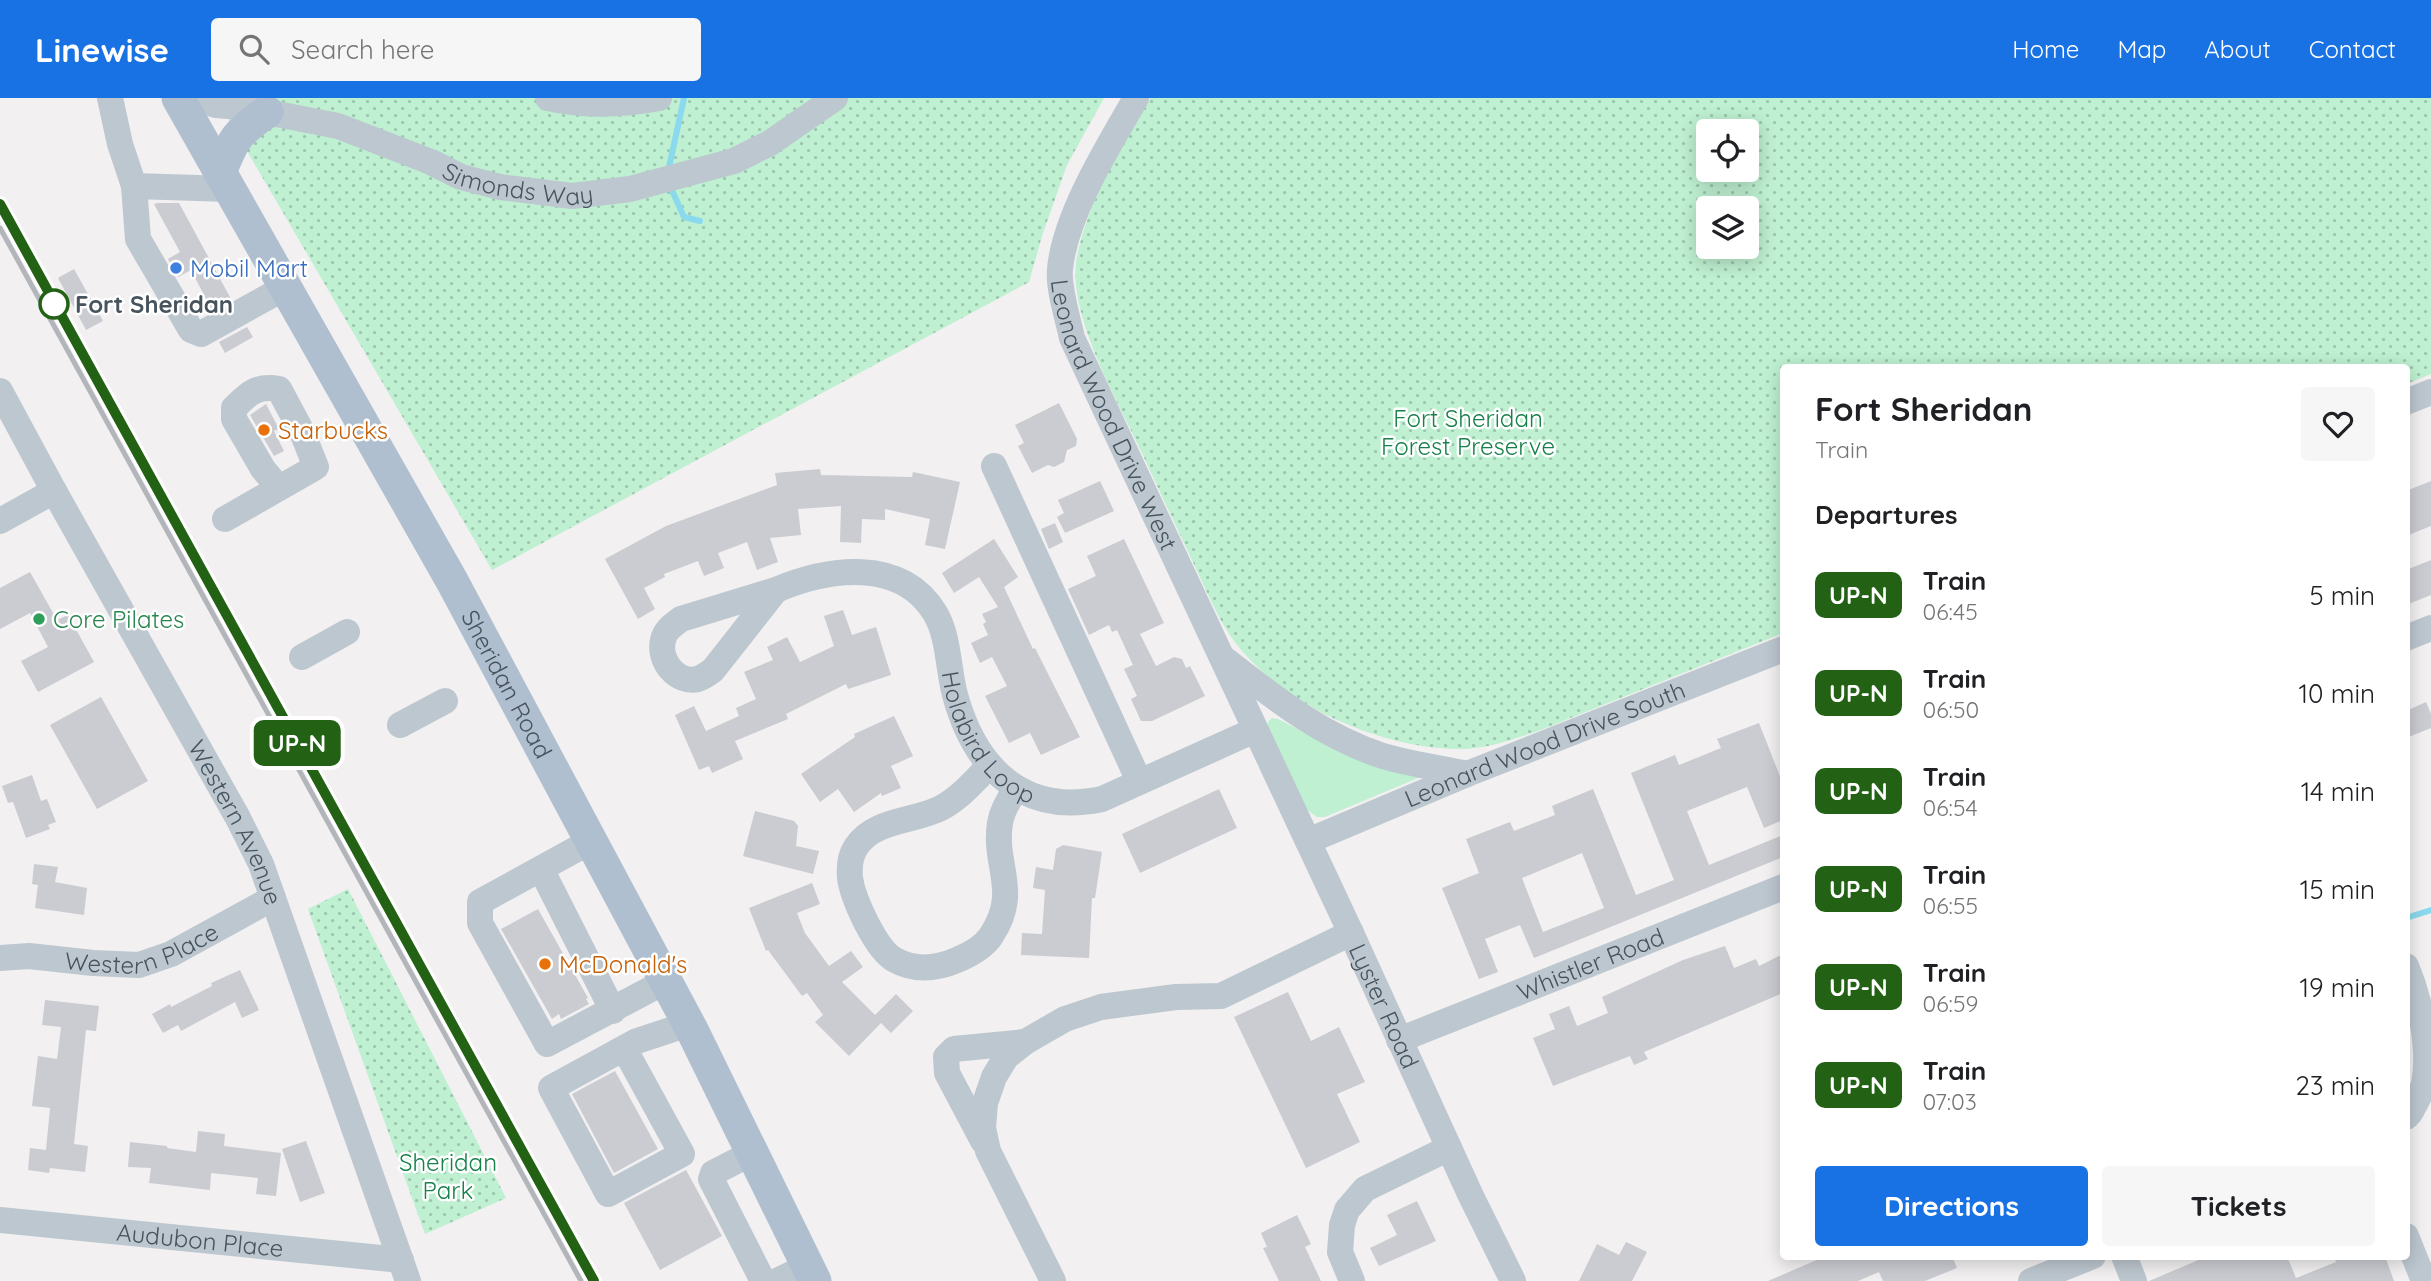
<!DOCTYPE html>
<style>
:root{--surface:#fff;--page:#f6f6f6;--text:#202124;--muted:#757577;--accent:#1872e4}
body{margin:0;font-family:Quicksand,sans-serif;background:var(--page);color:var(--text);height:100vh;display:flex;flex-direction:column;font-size:26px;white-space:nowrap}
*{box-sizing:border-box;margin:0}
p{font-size:23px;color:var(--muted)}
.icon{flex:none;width:38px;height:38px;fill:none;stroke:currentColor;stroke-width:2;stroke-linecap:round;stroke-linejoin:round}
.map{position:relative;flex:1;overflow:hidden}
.sheet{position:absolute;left:1780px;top:266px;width:630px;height:896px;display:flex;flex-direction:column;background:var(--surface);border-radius:7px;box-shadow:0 4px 18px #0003}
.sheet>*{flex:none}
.badge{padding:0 14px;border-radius:10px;font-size:24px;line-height:46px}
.controls{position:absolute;left:1696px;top:21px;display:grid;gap:14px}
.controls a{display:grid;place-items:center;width:63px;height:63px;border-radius:7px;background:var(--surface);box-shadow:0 4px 18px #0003;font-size:35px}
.map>.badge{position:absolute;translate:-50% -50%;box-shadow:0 0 0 4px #fff}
h2{padding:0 35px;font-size:26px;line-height:63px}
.round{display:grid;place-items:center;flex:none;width:74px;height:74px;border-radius:7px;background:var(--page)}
.summary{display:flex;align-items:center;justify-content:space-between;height:119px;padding:0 35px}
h1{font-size:33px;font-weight:800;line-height:52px}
.primary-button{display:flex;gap:14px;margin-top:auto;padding:14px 35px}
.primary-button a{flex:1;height:80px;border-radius:7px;background:var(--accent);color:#fff;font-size:28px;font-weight:800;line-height:80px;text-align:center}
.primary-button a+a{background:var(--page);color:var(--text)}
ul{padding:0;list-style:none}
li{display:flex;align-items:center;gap:21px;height:98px;padding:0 35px}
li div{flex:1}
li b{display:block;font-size:26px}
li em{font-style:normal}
li .badge{min-width:77px;font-weight:700;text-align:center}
header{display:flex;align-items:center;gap:42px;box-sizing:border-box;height:98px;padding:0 35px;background:var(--accent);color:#fff}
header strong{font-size:33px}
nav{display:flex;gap:38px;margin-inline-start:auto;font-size:24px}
.search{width:490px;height:63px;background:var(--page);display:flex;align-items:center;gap:18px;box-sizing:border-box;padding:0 24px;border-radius:7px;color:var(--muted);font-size:26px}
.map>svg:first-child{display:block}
</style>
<header>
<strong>Linewise</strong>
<div class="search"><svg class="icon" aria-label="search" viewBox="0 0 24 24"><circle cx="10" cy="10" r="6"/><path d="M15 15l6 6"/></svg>Search here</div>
<nav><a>Home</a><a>Map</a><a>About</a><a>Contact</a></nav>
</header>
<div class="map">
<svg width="2431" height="1183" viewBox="0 0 2431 1183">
<defs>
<pattern id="park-dots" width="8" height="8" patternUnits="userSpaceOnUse" patternTransform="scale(1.75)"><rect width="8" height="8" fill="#bef0d1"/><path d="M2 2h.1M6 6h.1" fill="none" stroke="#9cc5ad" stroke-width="1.8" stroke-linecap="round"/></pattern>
</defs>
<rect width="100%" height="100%" fill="#f2f0f0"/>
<polygon fill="#bef0d1" points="1272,620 1278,621 1334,650 1418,677 1418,680 1325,719 1317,719 1303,709 1268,633 1268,624"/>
<g fill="url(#park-dots)" fill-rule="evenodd">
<polygon points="216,0 1104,0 1067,67 1042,138 1029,184 492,472"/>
<path d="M1150 0H2431V276L2406 286V270H1783V535L1538 633C1513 641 1487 651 1460 651 1380 651 1279 606 1232 540 1224 529 1217 515 1211 503 1188 453 1164 403 1141 353 1118 303 1066 215 1077 159 1088 102 1121 50 1150 0ZM1708 33H1746V72H1708ZM1708 110H1746V149H1708Z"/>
<polygon points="348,791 506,1100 425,1136 308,811"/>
</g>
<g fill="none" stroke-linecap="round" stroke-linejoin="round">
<g stroke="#8bd9ed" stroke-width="6">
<polyline points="668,74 684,0"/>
<polyline points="670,88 684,119 700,123"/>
<polyline points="2406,820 2431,812"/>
</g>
</g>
<g fill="#caccd2" fill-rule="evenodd">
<polygon points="158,105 179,105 231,201 212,212 191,172 178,179 168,161 180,154 154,106"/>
<polygon points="74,171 103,223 86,232 58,180"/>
<polygon points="247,229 253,239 225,255 219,244"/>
<polygon points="1059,305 1077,341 1076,348 1067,352 1064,364 1054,369 1048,367 1032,375 1018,348 1024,345 1015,327"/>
<polygon points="266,306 279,331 274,333 284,353 274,358 250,317"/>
<polygon points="820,371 821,377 912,379 913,374 960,384 945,451 925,447 930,421 885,411 885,422 862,421 861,445 840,444 841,408 798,411 801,437 770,440 778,464 757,472 747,444 718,455 724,470 704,478 698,463 664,476 665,479 644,490 655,511 638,521 605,461 666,428 777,387 775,375"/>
<polygon points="1100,383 1114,413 1065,435 1057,419 1064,415 1058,402"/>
<polygon points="2431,383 2431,428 2406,438 2406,393"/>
<polygon points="1055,425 1063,444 1049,451 1041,431"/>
<polygon points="994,441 1018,479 1004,489 1033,551 1035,550 1080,639 1041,657 1030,635 1009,645 985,598 1007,588 992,559 980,565 971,545 988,537 983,526 986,524 982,516 998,509 979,479 954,495 942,475"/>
<polygon points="1124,441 1164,525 1140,536 1156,568 1174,559 1182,561 1186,570 1190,568 1205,598 1152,623 1141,623 1131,601 1137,598 1124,571 1133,567 1117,532 1112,534 1109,527 1089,537 1068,491 1096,478 1087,458"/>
<polygon points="2431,462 2431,497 2406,507 2406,472"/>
<polygon points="30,474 57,522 68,517 94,564 38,594 21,563 48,549 30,515 0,531 0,490"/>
<polygon points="843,512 852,537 876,529 891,577 848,591 846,586 786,616 788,621 735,643 743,661 712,675 709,668 699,672 675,617 694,608 706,633 739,618 736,610 756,601 744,574 773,562 767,549 787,539 800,564 834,548 824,518"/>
<polygon points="101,599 148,683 97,711 50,627"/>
<polygon points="2426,604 2431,616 2431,630 2406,640 2406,613"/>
<polygon points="894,618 913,658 891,668 901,690 882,698 881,695 854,714 838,691 820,704 801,676 855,639 854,636"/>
<path d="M1759 625 1783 686V722L1764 730 1747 689 1687 713 1709 767 1783 737V759L1534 860 1520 827 1485 841 1498 874 1479 881 1442 790 1479 775 1466 741 1510 724 1514 733 1555 717 1552 708 1593 691 1636 797 1674 782 1631 675 1675 657 1679 667 1721 650 1717 641ZM1582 755 1604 810 1543 834 1522 780Z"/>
<polygon points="32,677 41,703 47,701 56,724 48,727 50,731 26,740 13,704 8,705 2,688"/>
<polygon points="1219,691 1237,730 1140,775 1122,736"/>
<polygon points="755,713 794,723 798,728 796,748 819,753 813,776 743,758"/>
<polygon points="1063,747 1102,754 1095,800 1092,800 1089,860 1021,857 1022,835 1042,836 1045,792 1033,790 1036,769 1053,772 1056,751"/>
<polygon points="34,766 58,769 55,784 87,790 84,817 35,810 38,787 32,786"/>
<polygon points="812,785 820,806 797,815 805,835 829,868 851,853 863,869 842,884 875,917 896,896 913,913 891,935 881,925 849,958 815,924 823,917 807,895 802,898 768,852 766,853 749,810"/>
<polygon points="538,811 588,900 586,901 589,906 561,921 559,916 552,921 501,831"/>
<polygon points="1725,848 1734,870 1756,861 1759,868 1783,856 1783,895 1644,954 1648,961 1634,967 1630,958 1553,988 1533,940 1555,931 1549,916 1569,908 1577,928 1608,915 1602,899 1683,862"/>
<polygon points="240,872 259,912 242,920 235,904 181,933 178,927 163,935 152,916 170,906 171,909 212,888 211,885"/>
<polygon points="1288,894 1311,943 1339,929 1365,984 1337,996 1360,1044 1306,1070 1234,919"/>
<polygon points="45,902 99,908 96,933 86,932 74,1046 88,1048 85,1074 50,1070 49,1075 28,1072 30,1050 46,1052 50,1010 32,1008 38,958 57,961 61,929 42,927"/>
<polygon points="615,973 658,1051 614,1075 572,996"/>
<polygon points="198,1033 225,1036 224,1048 281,1055 276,1098 256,1096 258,1080 211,1075 210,1092 149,1085 151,1070 128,1069 130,1044 167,1048 167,1050 196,1054"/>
<polygon points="306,1043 325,1095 300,1104 282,1051"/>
<polygon points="686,1072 722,1138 660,1172 624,1105"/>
<polygon points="1417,1103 1436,1143 1379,1168 1370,1150 1397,1137 1387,1117"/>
<polygon points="1297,1117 1311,1146 1305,1149 1321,1183 1279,1183 1263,1150 1267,1149 1261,1135"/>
<polygon points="1626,1144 1647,1154 1632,1183 1579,1183 1597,1146 1619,1157"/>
<polygon points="1826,1158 1952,1158 1957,1170 1925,1183 1883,1183 1879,1174 1858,1183 1768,1183"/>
<polygon points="2208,1158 2287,1158 2296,1180 2336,1164 2334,1158 2385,1158 2394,1183 2149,1183"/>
</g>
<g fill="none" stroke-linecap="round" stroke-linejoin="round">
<g stroke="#bdc7cf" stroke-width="26">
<polyline points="110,0 120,46 134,88 138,141 191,232 201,236 286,189"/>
<path id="s1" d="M191 0 216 7 241 9 338 28 431 64 461 79 500 89 572 98 630 91 734 63 770 45 835 0"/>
<path d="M548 0C584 8 623 7 659 0"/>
<path id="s2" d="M1136 0C1109 47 1065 117 1060 171 1058 190 1068 221 1072 240L1351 835 1470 1096 1513 1183"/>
<polyline points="134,88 229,91"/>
<path id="s3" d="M0 293 54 393 238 720 261 766 408 1183"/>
<polyline points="2406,304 2431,294"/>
<polyline points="994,368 1139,683"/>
<path d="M225 421 316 369 302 334 279 291C257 287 249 295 234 310V321L263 371 279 390"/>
<polyline points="0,423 54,393"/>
<path id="s4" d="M776 492C828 470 901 459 935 515 949 538 948 571 955 597 975 670 1023 718 1102 701L1255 632"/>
<path d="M776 492 713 572C709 575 703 579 698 581 677 586 658 563 663 542 665 532 673 527 681 521Z"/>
<polyline points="2406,540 2431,530"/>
<polyline points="302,559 347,534"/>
<path d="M1223 560C1273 599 1321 638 1383 658 1410 666 1440 670 1467 676"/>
<polyline points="400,627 445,603"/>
<path d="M989 668C974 683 960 700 941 710 914 724 874 721 856 749 850 758 849 769 850 780 853 801 876 852 895 862 915 873 936 871 957 862 969 857 983 850 991 838 1021 793 993 768 1000 725 1002 712 1009 701 1016 691"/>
<polyline points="591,743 480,804 480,825 547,946 666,883"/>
<path id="s5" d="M1308 743 1467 676 1783 551"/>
<polyline points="541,771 613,913"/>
<path id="s6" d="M0 860 29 858 93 865 139 867 171 856 273 800"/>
<path d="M2406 868C2420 901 2431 951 2424 986 2421 996 2415 1006 2410 1015L2406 1019"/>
<path id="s7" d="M1399 942 1783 789"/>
<polyline points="624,950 682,1056 608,1096 551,990 637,943 689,926"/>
<polyline points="983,1043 947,975 946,959 954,951 1025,944"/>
<polyline points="752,1055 713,1075 711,1081 763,1183"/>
<path id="s8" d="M0 1122 401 1162"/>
<polyline points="2406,1138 2424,1183"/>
<polyline points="2124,1158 2134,1183"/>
<polyline points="777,1183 808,1168"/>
<polyline points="1053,1183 988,1053 983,1030 985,1005 994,979 1006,959 1025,944 1065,921 1101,909 1176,899 1221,898 1351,835"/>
<polyline points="1352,1183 1340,1154 1342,1127 1347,1112 1365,1091 1449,1050"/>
<polyline points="2031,1183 2093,1158"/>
</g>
<g stroke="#afbfcf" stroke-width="33">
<path id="s9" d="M178 0 452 483 692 932 815 1183"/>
<path d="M220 75C233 41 237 34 267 14"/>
</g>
<g stroke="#b2b5ba" stroke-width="5">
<polyline points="0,107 594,1183"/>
<polyline points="0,130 581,1183"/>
</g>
</g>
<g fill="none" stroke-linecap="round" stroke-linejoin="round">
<defs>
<polyline id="line" points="0,106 594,1183"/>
</defs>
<use href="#line" stroke="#fff" stroke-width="16"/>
<use href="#line" stroke="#236214" stroke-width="10"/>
</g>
<circle fill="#3f7fe0" stroke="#fff" stroke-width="2.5" cx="176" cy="170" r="7"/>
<circle fill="#fff" stroke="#236214" stroke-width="3.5" cx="54" cy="206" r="14"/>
<g fill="#e8710a" stroke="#fff" stroke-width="2.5">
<circle cx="264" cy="332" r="7"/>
<circle cx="545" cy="866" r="7"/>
</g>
<circle fill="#2e9e5b" stroke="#fff" stroke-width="2.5" cx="39" cy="521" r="7"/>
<g text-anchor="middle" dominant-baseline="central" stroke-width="5" stroke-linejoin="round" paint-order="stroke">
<g font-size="24" fill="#47535d" stroke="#fff">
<text stroke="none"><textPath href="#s1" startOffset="341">Simonds Way</textPath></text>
<text stroke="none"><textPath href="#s2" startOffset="345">Leonard Wood Drive West</textPath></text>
<text stroke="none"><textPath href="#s9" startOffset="672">Sheridan Road</textPath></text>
<text stroke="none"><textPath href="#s4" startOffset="315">Holabird Loop</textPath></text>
<text stroke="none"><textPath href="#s5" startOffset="256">Leonard Wood Drive South</textPath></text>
<text stroke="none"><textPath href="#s3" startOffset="492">Western Avenue</textPath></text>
<text stroke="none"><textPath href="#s6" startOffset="145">Western Place</textPath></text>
<text stroke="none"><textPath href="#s7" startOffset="206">Whistler Road</textPath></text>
<text stroke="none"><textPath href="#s2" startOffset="996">Lyster Road</textPath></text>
<text stroke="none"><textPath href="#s8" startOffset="201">Audubon Place</textPath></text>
</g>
<g font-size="24" fill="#366cbe" stroke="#fff" text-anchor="start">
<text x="190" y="170">Mobil Mart</text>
</g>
<g font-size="24" font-weight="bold" fill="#47535d" stroke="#fff" text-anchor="start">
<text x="75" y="206">Fort Sheridan</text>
</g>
<g font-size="24" fill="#17804b" stroke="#fff">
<text x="1468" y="320">Fort Sheridan<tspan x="1468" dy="28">Forest Preserve</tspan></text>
<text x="448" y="1064">Sheridan<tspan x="448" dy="28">Park</tspan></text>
</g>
<g font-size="24" fill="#c56008" stroke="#fff" text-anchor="start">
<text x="278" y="332">Starbucks</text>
<text x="559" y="866">McDonald's</text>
</g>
<g font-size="24" fill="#27864d" stroke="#fff" text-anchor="start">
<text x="53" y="521">Core Pilates</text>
</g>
</g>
</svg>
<div class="controls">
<a><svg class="icon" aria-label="locate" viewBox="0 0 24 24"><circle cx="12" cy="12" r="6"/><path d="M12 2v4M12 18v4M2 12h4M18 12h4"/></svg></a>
<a><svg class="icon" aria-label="layers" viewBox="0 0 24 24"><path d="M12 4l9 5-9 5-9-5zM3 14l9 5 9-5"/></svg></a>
</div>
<b class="badge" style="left:297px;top:645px;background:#236214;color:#fff">UP-N</b>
<section class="sheet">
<div class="summary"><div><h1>Fort Sheridan</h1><p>Train</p></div><a class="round"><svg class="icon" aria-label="heart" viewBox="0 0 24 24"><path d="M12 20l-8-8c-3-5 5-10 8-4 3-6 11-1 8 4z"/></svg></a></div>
<h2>Departures</h2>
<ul>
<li><span class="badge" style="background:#236214;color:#fff">UP-N</span><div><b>Train</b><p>06:45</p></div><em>5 min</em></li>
<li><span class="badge" style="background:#236214;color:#fff">UP-N</span><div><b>Train</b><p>06:50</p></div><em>10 min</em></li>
<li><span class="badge" style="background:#236214;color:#fff">UP-N</span><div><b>Train</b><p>06:54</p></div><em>14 min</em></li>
<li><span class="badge" style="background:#236214;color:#fff">UP-N</span><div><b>Train</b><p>06:55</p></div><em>15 min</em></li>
<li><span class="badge" style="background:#236214;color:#fff">UP-N</span><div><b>Train</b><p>06:59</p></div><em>19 min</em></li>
<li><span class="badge" style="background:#236214;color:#fff">UP-N</span><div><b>Train</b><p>07:03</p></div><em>23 min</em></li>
</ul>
<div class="primary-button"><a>Directions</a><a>Tickets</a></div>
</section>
</div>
